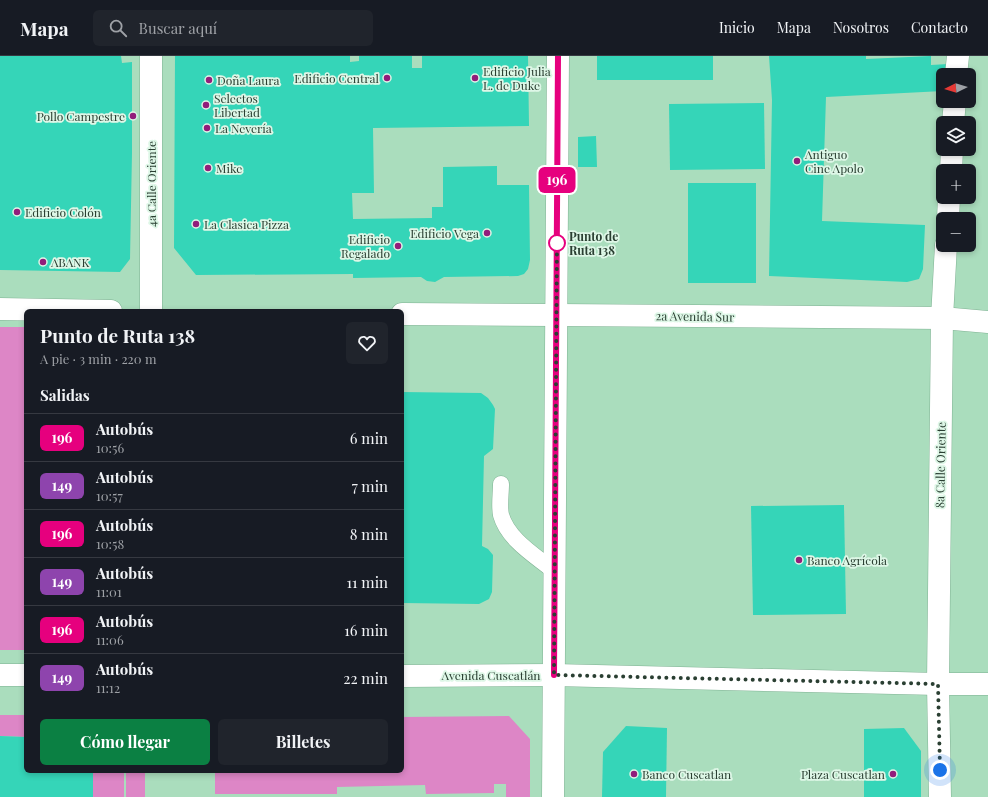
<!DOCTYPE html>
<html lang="es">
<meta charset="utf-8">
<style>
:root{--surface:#171b24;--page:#20242c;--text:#f1f3f6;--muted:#9ea1a6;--line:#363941;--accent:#0b8043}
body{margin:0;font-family:"Playfair Display",serif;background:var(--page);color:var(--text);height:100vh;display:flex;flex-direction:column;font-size:15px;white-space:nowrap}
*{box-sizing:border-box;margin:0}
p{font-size:13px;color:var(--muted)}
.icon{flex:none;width:22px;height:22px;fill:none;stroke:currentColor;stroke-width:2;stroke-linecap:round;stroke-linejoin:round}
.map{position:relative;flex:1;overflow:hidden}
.details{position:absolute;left:24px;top:253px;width:380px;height:464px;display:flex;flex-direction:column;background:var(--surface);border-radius:6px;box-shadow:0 2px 6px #0003}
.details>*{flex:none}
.badge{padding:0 8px;border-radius:6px;font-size:14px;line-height:26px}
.needle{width:26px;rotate:265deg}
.buttons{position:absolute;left:936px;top:12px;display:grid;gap:8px}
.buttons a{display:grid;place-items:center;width:40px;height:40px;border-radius:6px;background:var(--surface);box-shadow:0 2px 6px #0003;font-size:20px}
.you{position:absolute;width:20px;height:20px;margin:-10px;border:3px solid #fff;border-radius:50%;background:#1a73e8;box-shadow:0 0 0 6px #1a73e833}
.map>.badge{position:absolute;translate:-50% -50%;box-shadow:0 0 0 2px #fff}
h2{padding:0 16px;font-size:15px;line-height:36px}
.round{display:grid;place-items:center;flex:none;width:42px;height:42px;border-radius:6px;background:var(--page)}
.overview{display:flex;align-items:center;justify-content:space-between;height:68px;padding:0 16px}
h1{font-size:19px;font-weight:700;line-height:30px}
.action{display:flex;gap:8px;margin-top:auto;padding:8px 16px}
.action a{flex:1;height:46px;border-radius:6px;background:var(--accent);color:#fff;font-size:16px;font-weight:700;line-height:46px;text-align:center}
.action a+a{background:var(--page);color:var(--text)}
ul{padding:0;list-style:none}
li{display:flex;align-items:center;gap:12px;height:48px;padding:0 16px;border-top:1px solid var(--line)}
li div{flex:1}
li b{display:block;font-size:15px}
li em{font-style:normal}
li .badge{min-width:44px;font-weight:700;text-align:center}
header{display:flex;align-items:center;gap:24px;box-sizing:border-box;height:56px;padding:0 20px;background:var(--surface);border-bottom:1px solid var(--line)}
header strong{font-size:19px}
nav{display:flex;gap:22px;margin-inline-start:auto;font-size:14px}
.search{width:280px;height:36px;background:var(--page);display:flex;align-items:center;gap:10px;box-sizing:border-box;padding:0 14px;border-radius:6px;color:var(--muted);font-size:15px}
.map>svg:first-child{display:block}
</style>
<header>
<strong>Mapa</strong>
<div class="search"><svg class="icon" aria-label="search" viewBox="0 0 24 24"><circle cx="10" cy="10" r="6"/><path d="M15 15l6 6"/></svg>Buscar aquí</div>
<nav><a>Inicio</a><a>Mapa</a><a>Nosotros</a><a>Contacto</a></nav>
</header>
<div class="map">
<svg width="988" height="741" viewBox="0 0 988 741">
<rect width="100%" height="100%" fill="#aaddbd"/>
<g fill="#dd86c6">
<rect x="0" y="271" width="26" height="323"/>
<polygon points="0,659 26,659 26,681 0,680"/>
<polygon points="509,660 530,683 530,741 506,741 506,728 494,728 494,737 426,738 425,729 337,731 337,738 215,738 215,715 402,715 402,661"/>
<rect x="93" y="715" width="31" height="26"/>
<rect x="126" y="715" width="19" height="26"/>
</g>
<g fill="#35d5b8">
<polygon points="0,0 121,0 122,7 132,6 132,97 130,203 120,216 0,214"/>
<polygon points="175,0 350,0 350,6 359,5 359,0 412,0 412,12 422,12 422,0 528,0 529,70 373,72 374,137 352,137 353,163 432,162 432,151 443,151 443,111 497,110 497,129 529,129 530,204 528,213 524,218 518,220 444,221 435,226 427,225 421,221 353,222 353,218 196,219 174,192"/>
<rect x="597" y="0" width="116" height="24"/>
<polygon points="769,0 866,0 866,3 931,0 931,9 948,8 949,19 943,19 943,35 826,41 822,165 925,169 923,213 919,223 907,226 769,220 772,44"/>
<polygon points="764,47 765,113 670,114 669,48"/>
<polygon points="596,80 597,111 578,111 578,81"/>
<rect x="688" y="127" width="68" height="100"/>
<polygon points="402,336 481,337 488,342 493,349 495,353 493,393 484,400 482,490 488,493 493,499 492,536 489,543 479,548 402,547"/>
<polygon points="844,449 846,558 753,559 751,450"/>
<polygon points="626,670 667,672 666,741 602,741 603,696"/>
<polygon points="904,672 921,695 921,741 864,741 864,673"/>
<polygon points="0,680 26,681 26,715 93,715 93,741 0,741"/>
</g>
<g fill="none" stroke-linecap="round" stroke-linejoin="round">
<defs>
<path id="lane" d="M501 428C501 438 499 450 501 459 508 484 536 500 554 515"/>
<g id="street">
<polyline points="0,253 111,255"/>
<polyline points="151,255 151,0"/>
<polyline points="402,258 556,259"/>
<polyline points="0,619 26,619"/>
<polyline points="402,620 554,619"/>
<polyline points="938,628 940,741"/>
</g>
<g id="secondary">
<polyline points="956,19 958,0"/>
<polyline points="953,67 955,45"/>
<polyline points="951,115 952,93"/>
<polyline points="948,163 949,141"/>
<polyline points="556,259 942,262 988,266"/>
<polyline points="554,619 938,628 988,628"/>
<polyline points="938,628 942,262 946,189"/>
<polyline points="553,741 558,0"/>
</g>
</defs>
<use href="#lane" stroke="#7fb293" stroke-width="17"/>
<use href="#street" stroke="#7fb293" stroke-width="23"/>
<use href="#secondary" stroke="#7fb293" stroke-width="23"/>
<use href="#lane" stroke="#fff" stroke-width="16"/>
<use href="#street" stroke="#fff" stroke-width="22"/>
<use href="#secondary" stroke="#fff" stroke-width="22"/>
</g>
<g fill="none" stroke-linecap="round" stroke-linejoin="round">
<defs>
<polyline id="line" points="554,619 558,0"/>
</defs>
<use href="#line" stroke="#fff" stroke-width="9"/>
<use href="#line" stroke="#e6007e" stroke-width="6"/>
<polyline stroke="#2a3f32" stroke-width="4" stroke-dasharray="0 7.2" points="557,187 557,182 554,619 938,628 940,714"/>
</g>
<g fill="#921d7b" stroke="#def7e7" stroke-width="1.5">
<circle cx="387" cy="22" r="4"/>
<circle cx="475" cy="22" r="4"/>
<circle cx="209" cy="24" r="4"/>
<circle cx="206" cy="49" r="4"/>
<circle cx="133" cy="60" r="4"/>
<circle cx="207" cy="72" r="4"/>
<circle cx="797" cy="105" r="4"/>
<circle cx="208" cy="112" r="4"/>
<circle cx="17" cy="156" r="4"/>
<circle cx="196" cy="168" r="4"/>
<circle cx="487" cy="177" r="4"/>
<circle cx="398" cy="190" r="4"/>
<circle cx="43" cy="206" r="4"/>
<circle cx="799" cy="504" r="4"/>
<circle cx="634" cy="718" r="4"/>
<circle cx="893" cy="718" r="4"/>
</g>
<circle fill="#fff" stroke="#e6007e" stroke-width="2" cx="557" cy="187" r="8"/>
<g text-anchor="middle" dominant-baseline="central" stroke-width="3.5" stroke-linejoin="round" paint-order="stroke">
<g font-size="12" fill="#2a3f32" stroke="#def7e7" text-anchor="start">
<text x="483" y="15">Edificio Julia<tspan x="483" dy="14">L. de Duke</tspan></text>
<text x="379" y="22" text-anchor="end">Edificio Central</text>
<text x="217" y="24">Doña Laura</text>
<text x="214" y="42">Selectos<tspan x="214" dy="14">Libertad</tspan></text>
<text x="125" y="60" text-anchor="end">Pollo Campestre</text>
<text x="215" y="72">La Nevería</text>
<text x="805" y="98">Antiguo<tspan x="805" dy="14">Cine Apolo</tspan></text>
<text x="216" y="112">Mike</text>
<text x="25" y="156">Edificio Colón</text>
<text x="204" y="168">La Clasica Pizza</text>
<text x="479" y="177" text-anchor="end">Edificio Vega</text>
<text x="390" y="183" text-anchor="end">Edificio<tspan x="390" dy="14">Regalado</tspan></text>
<text x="51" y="206">ABANK</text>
<text x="807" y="504">Banco Agrícola</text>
<text x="642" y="718">Banco Cuscatlan</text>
<text x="885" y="718" text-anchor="end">Plaza Cuscatlan</text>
</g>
<g font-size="12" fill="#2a3f32" stroke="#def7e7">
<text transform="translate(151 128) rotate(-90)">4a Calle Oriente</text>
<text transform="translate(695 260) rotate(1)">2a Avenida Sur</text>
<text transform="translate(940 409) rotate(-89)">8a Calle Oriente</text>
<text x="491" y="619">Avenida Cuscatlán</text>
</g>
<g font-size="12" font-weight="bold" fill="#2a3f32" stroke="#def7e7" text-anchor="start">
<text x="569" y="180">Punto de<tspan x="569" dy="14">Ruta 138</tspan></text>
</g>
</g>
</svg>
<div class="buttons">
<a><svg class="needle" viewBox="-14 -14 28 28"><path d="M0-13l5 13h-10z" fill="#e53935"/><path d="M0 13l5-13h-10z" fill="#9ea1a6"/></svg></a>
<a><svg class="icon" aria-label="layers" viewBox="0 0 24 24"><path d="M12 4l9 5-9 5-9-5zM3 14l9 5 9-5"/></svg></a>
<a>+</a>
<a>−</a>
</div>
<div class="you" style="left:940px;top:714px"></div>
<b class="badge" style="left:557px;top:124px;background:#e6007e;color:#fff">196</b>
<section class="details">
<div class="overview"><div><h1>Punto de Ruta 138</h1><p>A pie · 3 min · 220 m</p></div><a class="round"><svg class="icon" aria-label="heart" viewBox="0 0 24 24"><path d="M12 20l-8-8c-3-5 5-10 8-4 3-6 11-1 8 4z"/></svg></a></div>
<h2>Salidas</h2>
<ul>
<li><span class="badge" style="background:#e6007e;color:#fff">196</span><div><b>Autobús</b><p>10:56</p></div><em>6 min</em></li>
<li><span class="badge" style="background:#8e44ad;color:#fff">149</span><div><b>Autobús</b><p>10:57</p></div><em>7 min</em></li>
<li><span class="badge" style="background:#e6007e;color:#fff">196</span><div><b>Autobús</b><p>10:58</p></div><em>8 min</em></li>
<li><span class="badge" style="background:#8e44ad;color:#fff">149</span><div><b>Autobús</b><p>11:01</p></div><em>11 min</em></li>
<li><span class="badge" style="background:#e6007e;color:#fff">196</span><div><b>Autobús</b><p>11:06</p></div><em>16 min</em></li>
<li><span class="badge" style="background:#8e44ad;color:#fff">149</span><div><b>Autobús</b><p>11:12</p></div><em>22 min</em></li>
</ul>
<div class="action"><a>Cómo llegar</a><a>Billetes</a></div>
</section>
</div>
